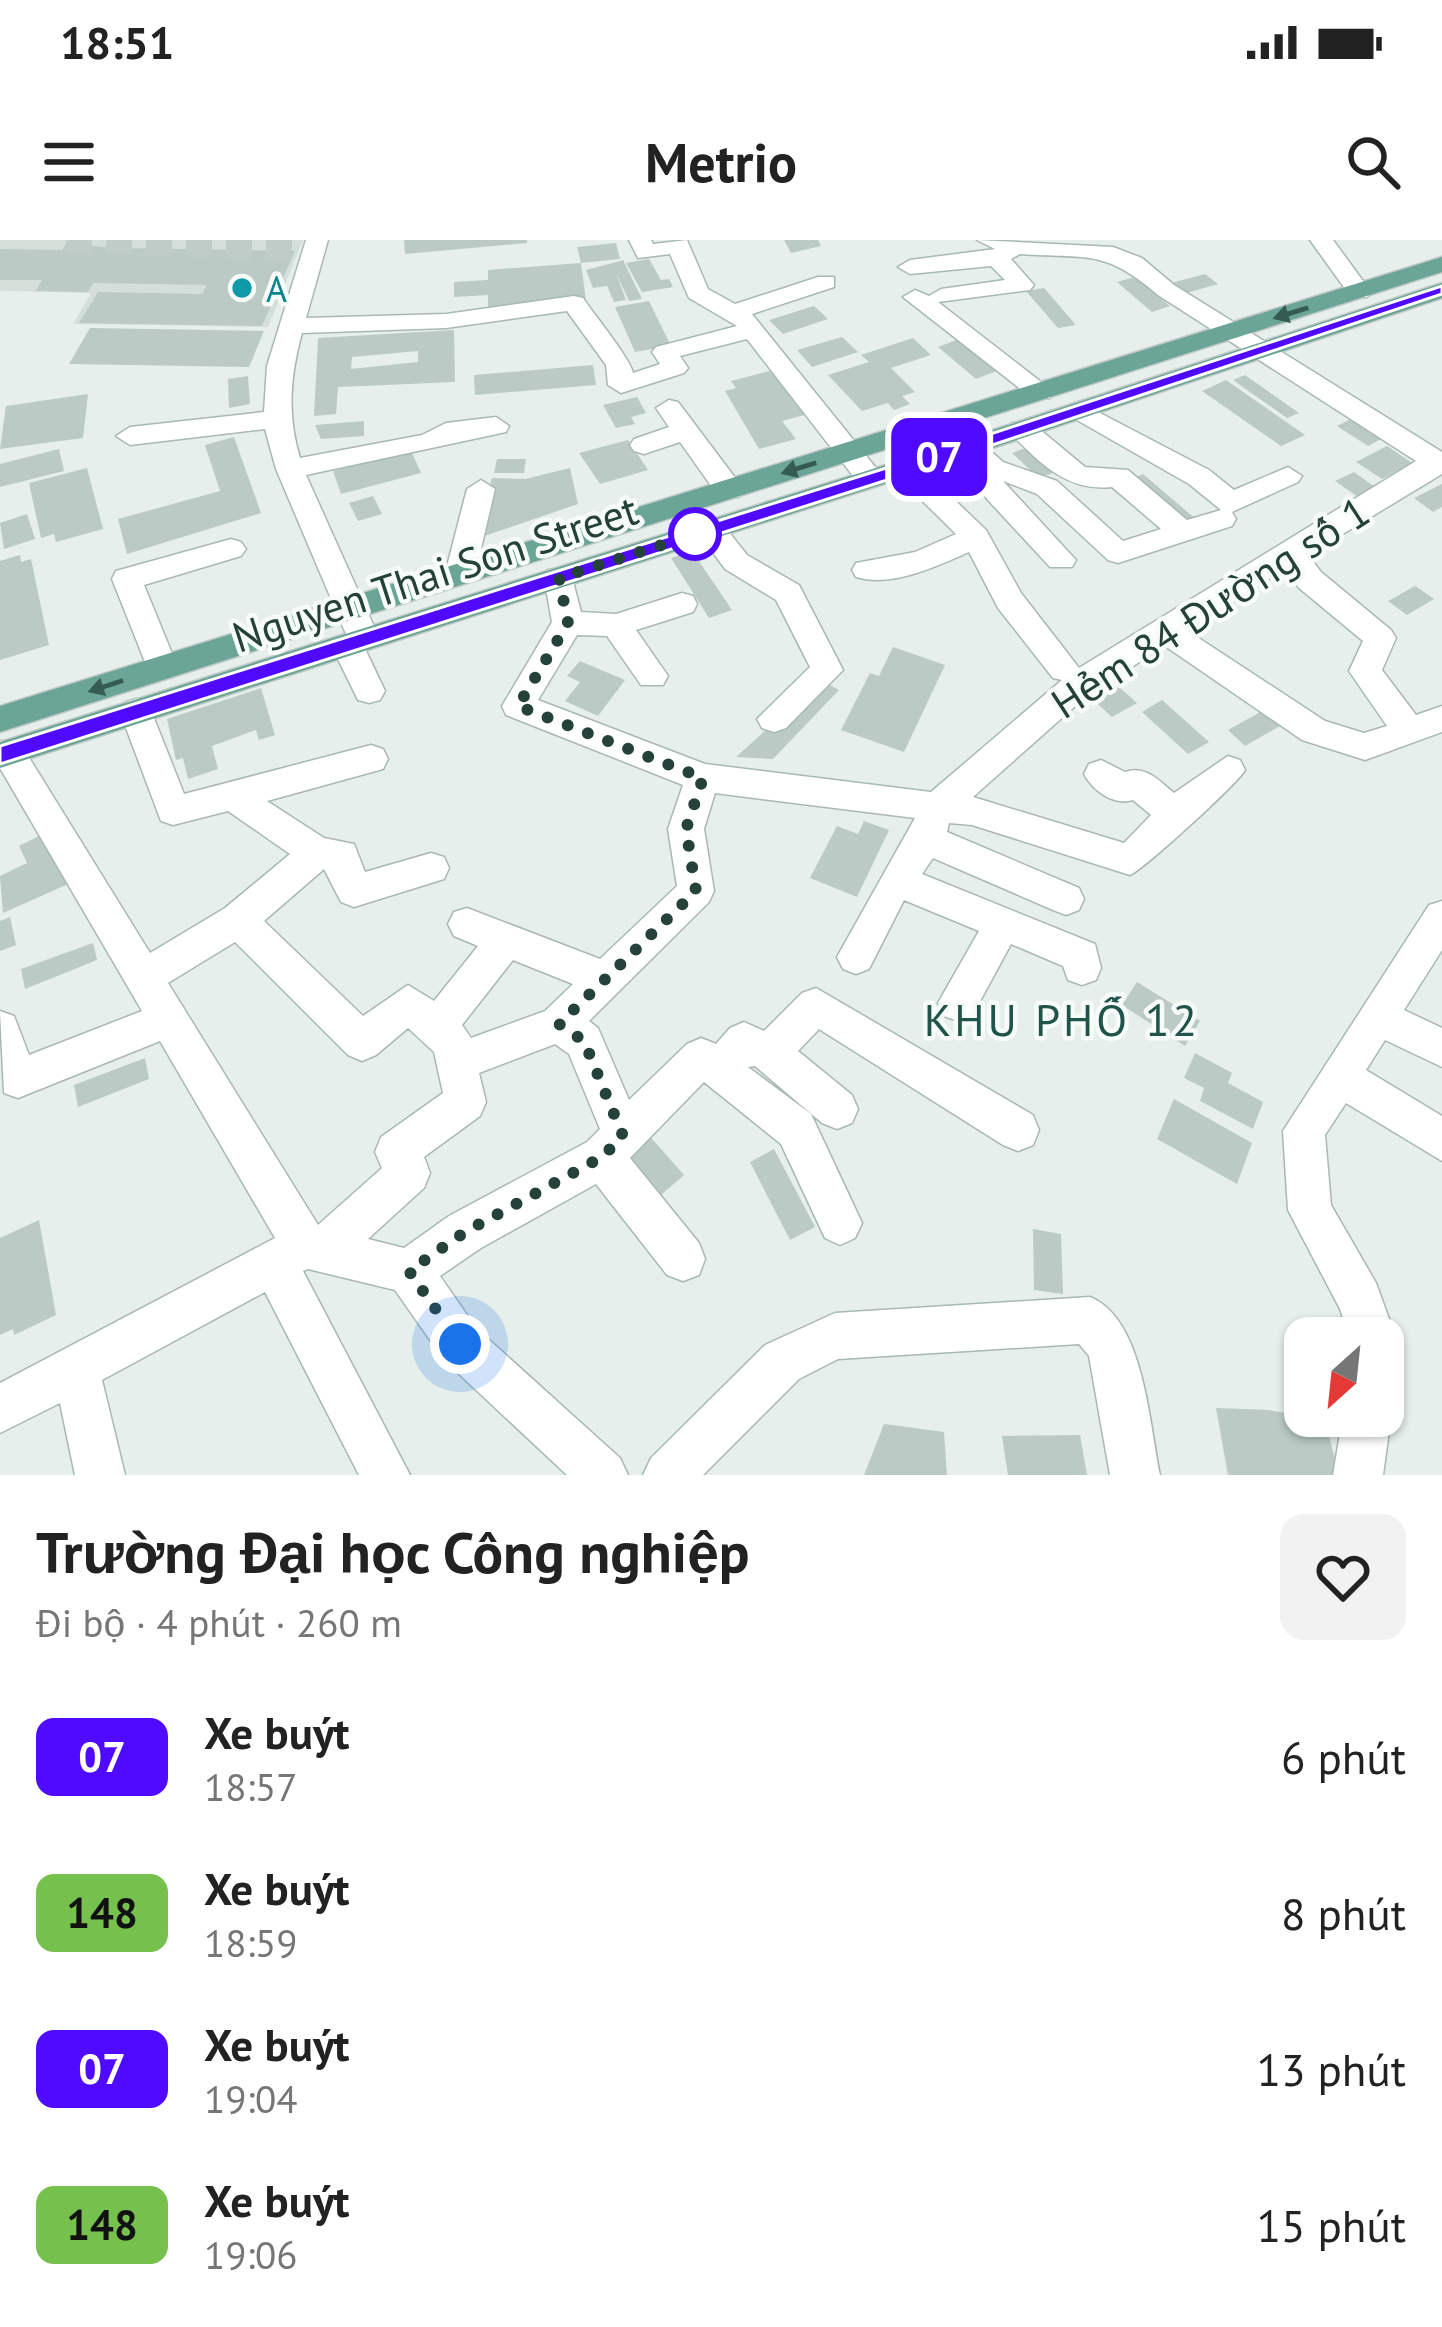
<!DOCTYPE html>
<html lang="vi">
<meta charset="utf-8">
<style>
:root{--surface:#fff;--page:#f2f2f2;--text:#222;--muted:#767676}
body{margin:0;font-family:"PT Sans",sans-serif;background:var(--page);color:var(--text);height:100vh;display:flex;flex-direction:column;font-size:45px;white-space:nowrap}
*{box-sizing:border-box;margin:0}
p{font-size:39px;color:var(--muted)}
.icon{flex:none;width:66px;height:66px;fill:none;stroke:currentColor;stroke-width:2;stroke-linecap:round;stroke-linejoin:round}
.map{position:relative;height:1235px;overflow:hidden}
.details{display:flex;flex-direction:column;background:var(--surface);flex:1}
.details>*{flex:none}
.badge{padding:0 24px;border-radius:18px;font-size:42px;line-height:78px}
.needle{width:78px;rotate:207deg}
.buttons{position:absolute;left:1284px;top:1077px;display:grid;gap:24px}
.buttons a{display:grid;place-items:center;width:120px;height:120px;border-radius:24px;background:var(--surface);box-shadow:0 3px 9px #0004;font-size:60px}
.you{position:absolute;width:60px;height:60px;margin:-30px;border:9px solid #fff;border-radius:50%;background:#1a73e8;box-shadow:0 0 0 18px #1a73e833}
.map>.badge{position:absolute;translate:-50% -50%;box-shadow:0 0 0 6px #fff}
.round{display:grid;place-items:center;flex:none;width:126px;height:126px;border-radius:24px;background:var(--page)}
.head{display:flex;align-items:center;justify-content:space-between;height:204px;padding:0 36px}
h1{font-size:57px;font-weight:800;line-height:90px}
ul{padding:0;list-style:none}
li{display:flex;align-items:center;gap:36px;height:156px;padding:0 36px}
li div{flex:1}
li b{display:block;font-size:45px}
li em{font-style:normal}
li .badge{min-width:132px;font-weight:700;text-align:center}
.status{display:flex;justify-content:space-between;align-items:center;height:84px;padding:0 60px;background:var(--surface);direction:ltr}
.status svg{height:33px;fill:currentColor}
header{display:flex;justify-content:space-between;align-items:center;height:156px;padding:0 36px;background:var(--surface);font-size:54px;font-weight:800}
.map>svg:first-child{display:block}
</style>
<div class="status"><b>18:51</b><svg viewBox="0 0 49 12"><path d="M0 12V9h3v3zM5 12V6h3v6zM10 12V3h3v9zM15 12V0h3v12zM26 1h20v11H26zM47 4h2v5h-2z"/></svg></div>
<header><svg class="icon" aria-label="menu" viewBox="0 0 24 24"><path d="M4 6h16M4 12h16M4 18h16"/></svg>Metrio<svg class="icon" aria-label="search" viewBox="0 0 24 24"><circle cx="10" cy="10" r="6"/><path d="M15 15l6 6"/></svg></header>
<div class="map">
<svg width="1442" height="1235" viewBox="0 0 1442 1235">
<rect width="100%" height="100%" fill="#e6efeb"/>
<polygon fill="#d4dfda" points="0,0 303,0 268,87 73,84 91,53 0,51"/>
<g fill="#bbcac4" fill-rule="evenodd">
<polygon points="404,0 527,0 527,3 405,14"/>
<polygon points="784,0 818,0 821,6 791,13"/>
<polygon points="616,3 620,19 581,23 577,7"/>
<polygon points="66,4 115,8 295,11 262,86 79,83 98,52 202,54 207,45 93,43 88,52 36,51 42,40 0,40 0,9 62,10"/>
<polygon points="649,19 661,40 669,39 673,47 642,52 626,23"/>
<polygon points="624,20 624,22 642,59 629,61 616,33 626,60 614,62 607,46 593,48 586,30"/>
<polygon points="581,23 586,61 488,68 488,55 454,57 454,42 488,40 488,30"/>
<polygon points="1205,34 1218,44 1183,54 1171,43"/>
<polygon points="1135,37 1170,66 1152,72 1117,42"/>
<polygon points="1044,48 1076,85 1058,88 1026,51"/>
<polygon points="649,61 671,106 635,112 615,67"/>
<polygon points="814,66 828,79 783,94 769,80"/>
<polygon points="90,88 264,91 249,127 69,124"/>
<path d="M454 90 455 142 338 147 336 174 314 176 318 98ZM418 111V122L351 129 352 117Z"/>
<polygon points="842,97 858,112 812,127 797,110"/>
<polygon points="913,98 931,115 891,128 915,152 902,156 910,164 894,170 888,163 862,171 828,135 869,122 861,115"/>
<polygon points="959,99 997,131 976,139 938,107"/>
<polygon points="593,125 596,145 475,155 474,135"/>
<polygon points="781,128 816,172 782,181 796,199 759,209 725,151 736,148 731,141"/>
<polygon points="1245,135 1299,173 1287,178 1233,140"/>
<polygon points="248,136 250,164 229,168 228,139"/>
<polygon points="1226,140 1305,195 1281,206 1202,151"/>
<polygon points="88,154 83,198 0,209 6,166"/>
<polygon points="637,157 646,173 631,177 635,184 616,188 603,165"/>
<polygon points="1351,179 1381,199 1368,206 1337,186"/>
<polygon points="364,181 364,196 321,199 315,185"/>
<polygon points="234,197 261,273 127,314 118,279 220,251 205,205"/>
<polygon points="628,200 648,230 600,244 579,213"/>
<polygon points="1031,206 1058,231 1039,238 1012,213"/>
<polygon points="1387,206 1412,223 1382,239 1356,222"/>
<polygon points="59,209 64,231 0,247 0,224"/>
<polygon points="411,211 421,233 341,254 333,231"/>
<polygon points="497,219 526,219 524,233 494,233"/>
<polygon points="87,228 103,289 56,302 54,294 41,298 29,243"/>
<polygon points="570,228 578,264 476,299 492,238 525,239"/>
<polygon points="1354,232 1375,247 1365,252 1372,257 1364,261 1335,241"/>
<polygon points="1143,234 1198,281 1183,287 1128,241"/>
<polygon points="1442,244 1442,267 1433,272 1414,258"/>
<polygon points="373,256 382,274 358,281 349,263"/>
<polygon points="27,274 35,299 4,309 0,283"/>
<polygon points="692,311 732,370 709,378 671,318"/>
<polygon points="20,315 21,322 31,319 49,405 0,420 0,321"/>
<polygon points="1415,346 1434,359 1407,375 1388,361"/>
<polygon points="893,407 945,425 904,512 841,490 870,433 879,436"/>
<polygon points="580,421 625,440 598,476 565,461 580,442 567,436"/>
<polygon points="1110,439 1137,463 1112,477 1079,447"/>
<polygon points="821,440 839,450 773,519 736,517"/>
<polygon points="261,448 275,495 259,500 256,490 212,506 218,529 188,539 183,518 176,520 167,479"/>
<polygon points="1162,460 1209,502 1188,514 1142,472"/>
<polygon points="1262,471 1280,486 1245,506 1228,490"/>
<polygon points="864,581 889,590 857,657 810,638 837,586 858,594"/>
<polygon points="51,590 75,641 3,673 0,636 27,623 19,606"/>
<polygon points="10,677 16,705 0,711 0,681"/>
<polygon points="93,703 97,720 25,749 21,729"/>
<polygon points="1137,742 1200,781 1185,806 1122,765"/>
<polygon points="1195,813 1232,833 1228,843 1263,862 1253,889 1200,861 1204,848 1184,838"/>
<polygon points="145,818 149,839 78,867 74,845"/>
<polygon points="1174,859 1252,903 1237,944 1157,899"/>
<polygon points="646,892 684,935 654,961 616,916"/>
<polygon points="774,909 815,987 790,1000 750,922"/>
<polygon points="39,980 56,1075 14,1095 13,1089 0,1095 0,998"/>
<polygon points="1033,989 1061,994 1063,1054 1034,1050"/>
<polygon points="1216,1168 1269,1170 1302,1176 1303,1183 1326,1184 1339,1235 1228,1235"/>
<polygon points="884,1184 944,1192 947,1235 864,1235"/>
<polygon points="1080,1195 1087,1235 1008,1235 1002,1196"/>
</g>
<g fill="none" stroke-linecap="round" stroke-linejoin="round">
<polyline stroke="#bfccc8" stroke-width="26" stroke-dasharray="26 14" stroke-linecap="butt" points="66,0 300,8"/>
<defs>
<g id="minor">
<path d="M306 0H328L306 78 446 74 574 56 583 58C593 73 631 120 633 133L660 124 652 112 656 107 737 86 689 58 670 14 638 18 629 0H651L653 4 687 0 708 49 735 64 818 37H834V47L752 74 884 238 870 247 860 245 747 99 680 116 688 128 684 133 621 153 608 145 606 125 567 71 446 88 302 93C290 136 287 175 300 218L422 195 446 183 496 177 509 186 506 192 306 235 380 400 366 411 385 451 380 460 369 463 358 460 331 405 336 397 346 394 276 229 265 189 130 205 116 196 130 187 264 172 267 126Z"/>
<path d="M977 0 1113 7 1142 18 1174 45 1442 212V234L1308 315 1321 332 1391 390 1396 398 1382 430 1416 475 1442 466V492L1365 520 1302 500 1165 406 1090 453 973 557 1124 603 1151 575 1133 560C1114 566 1093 551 1084 534L1089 524 1101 520 1125 532C1146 525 1158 540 1174 553L1228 516 1240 520 1245 530C1239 542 1142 631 1130 635L972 585 949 583 947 592 1079 648 1084 659 1079 670 1066 675 1053 670 933 618 922 634 1095 704 1101 728 1096 740 1082 745 1068 740 1063 726 1011 704 972 776 958 781 944 776 938 763 979 691 904 660 869 729 856 734 843 729 837 717 915 578 715 553 704 589 714 651 709 662 589 781 598 788 629 860 687 804 701 798 716 804 730 788 744 782 764 791 802 753 816 748 1033 875 1039 890 1033 905 1018 911 1003 905 819 789 798 811 852 855 858 869 852 883 837 889 822 883 755 826 748 827 811 874 862 983 855 998 840 1005 825 998 781 904 704 842 630 918 699 1003 705 1019 699 1035 683 1041 667 1035 596 944 481 1008 440 1036 476 1088 620 1218 628 1235H567L444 1120 395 1050 308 1029 303 1031 410 1235H359L265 1052 102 1140 125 1235H75L60 1163 0 1193V1143L275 998 160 801 18 858 4 853 0 771 14 776 29 815 142 771 0 528V501L20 503 150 713 225 668 290 614 228 571 173 585 161 581 120 472 124 463 136 459 148 463 184 554 371 505 383 509 388 519 383 529 267 561 324 598 354 604 365 632 431 613 444 617 449 628 444 639 354 667 341 662 324 629 264 681 363 776 408 745 434 761 478 706 454 696 448 684 454 672 467 668 600 719 677 646 668 589 683 545 506 475 502 466 552 382 544 338 548 330H570L581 372 616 374 682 353 693 356 697 364 693 372 636 390 668 436 663 445H641L607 396 577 395 538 460 705 524 931 552 1062 440 1053 438 998 368 969 312C937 326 892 348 856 337L852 330 856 323 915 312 956 294 895 234 891 228 895 222H915L986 290 1021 353 1079 428 1416 221 1158 55C1104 8 1086 19 1020 14L1011 19 1034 45 1030 50 938 62 1054 152 1050 158H1032L903 57 915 50 929 56 941 49 1005 40 991 26 910 34 898 27 910 20 995 9ZM1286 328 1299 348 1363 401 1349 431 1387 486 1364 493 1325 481 1188 391ZM235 702 348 815 362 821 376 815 408 788 434 812 443 853 381 897 375 912 382 928 318 985 168 743ZM513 720 573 744 545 771 471 798 462 785ZM555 804 569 814 600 889 587 902 449 976 404 1008 368 999 424 948 430 933 424 917 480 876 486 862 479 833Z"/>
<polygon points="1310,0 1333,0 1371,52 1367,57 1351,57"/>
<polygon points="669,160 678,162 739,243 743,250 739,257 719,257 680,202 644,214 634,211 630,205 634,199 669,187 656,168"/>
<path d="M1079 162 1209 230 1234 250 1288 227 1302 236 1298 242 1232 272 1236 279 1232 286 1118 323 1108 320 1037 254 1003 241 1076 320 1072 327H1050L975 246 971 239 978 230 955 207 959 201H979L1003 222 1057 241 1123 301 1161 289 1112 247C1068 252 1041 224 1012 195L1009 189 1012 183H1032L1085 227 1128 230 1187 280 1221 270 1189 244 1070 176 1066 170Z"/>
<polygon points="481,240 495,249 475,334 460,345 445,334 467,249"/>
<polygon points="711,279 721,282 747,315 799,345 843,430 786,488 774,492 762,488 757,479 810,427 776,360 725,329 696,289"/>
<polygon points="231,299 241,302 246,309 241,316 144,345 178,428 173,437 151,437 112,339 116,331"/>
<polygon points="1442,661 1442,710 1404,770 1442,788 1442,827 1385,800 1366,830 1442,876 1442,921 1346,863 1325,895 1331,965 1376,1043 1396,1098 1389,1114 1383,1117 1383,1098 1350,1098 1340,1069 1288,970 1283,891 1429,665"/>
<path d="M1090 1057C1144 1079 1149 1183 1160 1235H1110L1089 1116 1079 1104 838 1119 799 1139 703 1235H643L651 1218 765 1105 835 1073Z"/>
<polygon points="1383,1159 1391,1176 1383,1235 1333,1235 1343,1176 1383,1176"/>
</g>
<g id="major">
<polygon points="1442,17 1442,32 0,492 0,466"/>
<polygon points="1442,43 1442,58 915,234 0,528 0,502 895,222"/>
</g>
</defs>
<use href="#minor" stroke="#a8b8b2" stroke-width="3"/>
<use href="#major" stroke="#c2cac8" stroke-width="3"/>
<use href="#minor" fill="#fff" fill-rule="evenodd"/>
<use href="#major" fill="#6aa596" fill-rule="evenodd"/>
</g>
<defs><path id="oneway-solid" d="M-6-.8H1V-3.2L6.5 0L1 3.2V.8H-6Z" transform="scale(3)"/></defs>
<g fill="#365b51">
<use href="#oneway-solid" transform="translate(1291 73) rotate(163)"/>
<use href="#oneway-solid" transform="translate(799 228) rotate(163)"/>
<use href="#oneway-solid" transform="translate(106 446) rotate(162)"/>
</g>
<polygon fill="#4f0aff" stroke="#fff" stroke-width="3" points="1442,46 1442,54 912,232 0,524 0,506 899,224"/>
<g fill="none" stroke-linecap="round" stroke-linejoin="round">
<polyline stroke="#24423a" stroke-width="12" stroke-dasharray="0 21.6" points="460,1104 409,1031 465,992 602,917 623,896 584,801 559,784 696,651 686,589 703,538 518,466 568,383 559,338 711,289 695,294"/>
</g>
<circle fill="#0f9aa8" stroke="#f7fbf9" stroke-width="4.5" cx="242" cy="48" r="12"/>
<circle fill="#fff" stroke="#4f0aff" stroke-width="6" cx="695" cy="294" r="24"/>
<g text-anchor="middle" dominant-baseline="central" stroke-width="9" stroke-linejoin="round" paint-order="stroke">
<g font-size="36" fill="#0d838f" stroke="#f7fbf9" text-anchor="start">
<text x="266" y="48">A</text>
</g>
<g font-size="42" fill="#24423a" stroke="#f7fbf9">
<text transform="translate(435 333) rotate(-18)">Nguyen Thai Son Street</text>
<text transform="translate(1210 367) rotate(-33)">Hẻm 84 Đường số 1</text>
</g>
<g font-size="45" letter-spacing="3" fill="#1f5548" stroke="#f7fbf9">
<text x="1062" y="779">KHU PHỐ 12</text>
</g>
</g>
</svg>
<div class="buttons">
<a><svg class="needle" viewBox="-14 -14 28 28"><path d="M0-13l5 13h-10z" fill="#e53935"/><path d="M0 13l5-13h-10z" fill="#767676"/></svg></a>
</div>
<div class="you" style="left:460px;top:1104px"></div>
<b class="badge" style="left:939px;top:217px;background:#4f0aff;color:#fff">07</b>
</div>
<section class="details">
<div class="head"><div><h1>Trường Đại học Công nghiệp</h1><p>Đi bộ · 4 phút · 260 m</p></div><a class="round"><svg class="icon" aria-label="heart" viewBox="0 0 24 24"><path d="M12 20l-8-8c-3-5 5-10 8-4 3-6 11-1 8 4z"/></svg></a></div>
<ul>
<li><span class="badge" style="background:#4f0aff;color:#fff">07</span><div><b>Xe buýt</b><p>18:57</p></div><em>6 phút</em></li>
<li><span class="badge" style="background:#76c04d;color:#111">148</span><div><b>Xe buýt</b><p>18:59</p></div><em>8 phút</em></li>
<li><span class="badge" style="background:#4f0aff;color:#fff">07</span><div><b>Xe buýt</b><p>19:04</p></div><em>13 phút</em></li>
<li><span class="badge" style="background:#76c04d;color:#111">148</span><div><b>Xe buýt</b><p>19:06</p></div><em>15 phút</em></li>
</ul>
</section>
